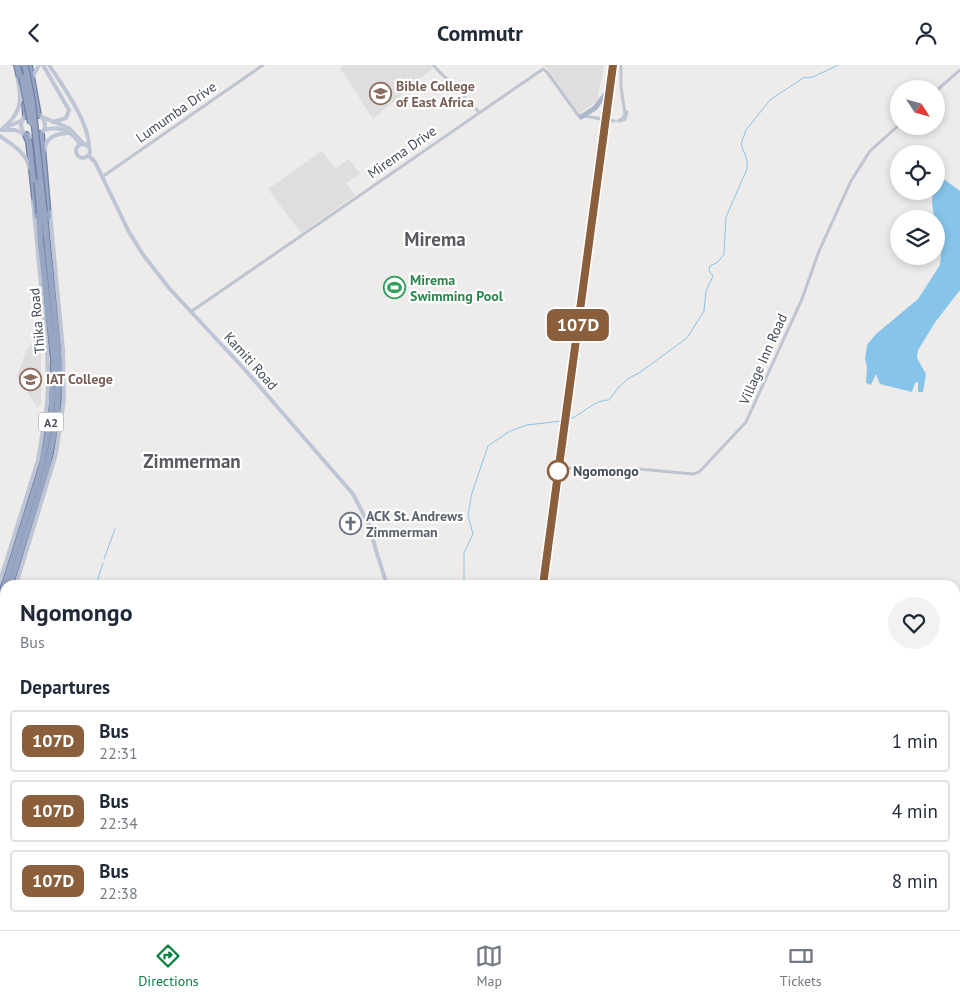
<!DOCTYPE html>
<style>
:root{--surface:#fff;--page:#f2f2f3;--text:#1f2937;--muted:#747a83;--line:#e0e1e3;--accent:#0b8043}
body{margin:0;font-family:"PT Sans",sans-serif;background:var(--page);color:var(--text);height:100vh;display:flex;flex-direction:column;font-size:19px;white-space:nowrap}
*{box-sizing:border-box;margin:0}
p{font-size:16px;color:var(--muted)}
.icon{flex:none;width:28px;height:28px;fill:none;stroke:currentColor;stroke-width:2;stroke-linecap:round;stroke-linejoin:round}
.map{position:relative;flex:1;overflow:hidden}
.sheet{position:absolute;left:0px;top:515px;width:960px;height:350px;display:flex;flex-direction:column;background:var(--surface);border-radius:15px 15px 0 0;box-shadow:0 2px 8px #0003}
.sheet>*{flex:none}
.badge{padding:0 10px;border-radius:8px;font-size:18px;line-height:32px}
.needle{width:32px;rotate:126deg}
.tools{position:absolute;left:890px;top:15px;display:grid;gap:10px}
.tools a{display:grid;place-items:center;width:55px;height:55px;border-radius:50%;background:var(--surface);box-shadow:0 2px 8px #0003;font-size:25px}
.map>.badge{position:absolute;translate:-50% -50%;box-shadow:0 0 0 2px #fff}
h2{padding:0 20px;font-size:19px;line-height:45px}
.round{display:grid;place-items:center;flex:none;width:52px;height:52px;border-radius:26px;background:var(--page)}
.head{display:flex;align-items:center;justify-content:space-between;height:85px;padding:0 20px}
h1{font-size:24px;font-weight:700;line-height:38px}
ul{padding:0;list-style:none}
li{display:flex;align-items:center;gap:15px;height:62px;margin:0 10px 8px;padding:0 10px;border:2px solid var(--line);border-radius:5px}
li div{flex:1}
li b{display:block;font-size:19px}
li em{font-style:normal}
li .badge{min-width:55px;font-weight:700;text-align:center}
header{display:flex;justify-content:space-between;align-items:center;height:65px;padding:0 20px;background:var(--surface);font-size:22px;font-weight:700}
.dock{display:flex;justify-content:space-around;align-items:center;height:70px;border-top:1px solid var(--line);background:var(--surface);font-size:14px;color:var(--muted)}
.dock a{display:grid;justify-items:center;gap:2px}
.dock .active{color:var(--accent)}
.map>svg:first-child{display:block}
</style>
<header><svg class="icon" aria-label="back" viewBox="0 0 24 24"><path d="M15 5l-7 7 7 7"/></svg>Commutr<svg class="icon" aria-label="person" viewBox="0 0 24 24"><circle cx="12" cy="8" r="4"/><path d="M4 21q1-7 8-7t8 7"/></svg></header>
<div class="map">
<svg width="960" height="865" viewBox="0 0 960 865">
<rect width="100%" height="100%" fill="#eeebeb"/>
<g fill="#dfdddd">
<polygon points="343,0 429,0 433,3 373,54 340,3"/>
<polygon points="542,0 604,0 597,36 579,49 547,3"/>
<polygon points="322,86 335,104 349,94 360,109 346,118 355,130 301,168 268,124"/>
<polygon points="31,279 41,279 41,340 37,342 17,311 26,286"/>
</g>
<polygon fill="#86c5e9" points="938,115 945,115 960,126 960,225 936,256 918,285 917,293 926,309 923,327 918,327 918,317 915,318 912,327 880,319 876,309 871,320 866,318 867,302 865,294 867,280 876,269 918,234 940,200 942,178 936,163 936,154 934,154 932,136 933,126 936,126"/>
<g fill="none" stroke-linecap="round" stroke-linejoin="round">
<g stroke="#86c5e9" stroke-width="1">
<path d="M567 355C582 351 594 334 609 335L619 322 629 313 639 308 687 273 704 246 706 226 713 211 709 206 710 201 718 197 724 189 726 152 747 104V95L741 79 746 65 770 35 803 13 813 12 838 0"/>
<polyline points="104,494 115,464"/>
<polyline points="96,520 103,498"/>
<polyline points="464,520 464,488 473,469 468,450 472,428 488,381 510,366 527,360 562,356"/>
<polyline points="0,633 5,632"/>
<polyline points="53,865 55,862 60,862 63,860"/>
</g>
<defs>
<g id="trunk">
<polyline points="17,0 21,18"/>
<polyline points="29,0 38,50"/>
<polyline points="25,39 26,51"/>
<polyline points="41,69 48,152"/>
<polyline points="26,70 29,77 37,151"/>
<polyline points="10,520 46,407 57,354 59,295 44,147"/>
<polyline points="0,534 41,404 51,352 54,295 40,173 40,148"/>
<polyline points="0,552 5,536"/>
</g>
</defs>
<use href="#trunk" stroke="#6e80a6" stroke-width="8"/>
<g stroke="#bec5d1" stroke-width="3">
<polyline points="433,0 479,47"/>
<polyline points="936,26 960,5"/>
<polyline points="618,56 623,53 625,49 621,22 621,0"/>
<polyline points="620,56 625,54 627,47"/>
<polyline points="102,112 263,0"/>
<polyline points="192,246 543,4 547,7 578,50 596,53"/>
<polyline points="559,403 639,404 693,409 699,407 703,403 746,357 802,234 819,186 851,116 870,86 899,60"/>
</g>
<g stroke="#bec5d5" stroke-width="4">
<polyline points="43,0 69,45 66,53 53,57"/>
<path d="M49 0C63 21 89 57 89 82"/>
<polyline points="33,11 39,0"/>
<circle cx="33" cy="60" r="12"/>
<polyline points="42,52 69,63 85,80"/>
<polyline points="7,62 23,55"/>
<path d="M2 64C21 49 22 37 18 14"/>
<polyline points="0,65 15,65 24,69"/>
<path d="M44 65C58 60 73 66 80 80"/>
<path d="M0 71C12 80 26 87 29 102"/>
<circle cx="83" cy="86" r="7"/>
<path d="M44 86C46 72 55 69 68 68"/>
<polyline points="89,91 95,97 129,167 144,191 169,223 247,307 353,429 369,460 378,492 387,520"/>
<polyline points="0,516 38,395 47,340 48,318 47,285 33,136"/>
<polyline points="16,520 56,389 64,335 63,285 50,147"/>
<polyline points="0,570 5,554"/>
<polyline points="472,860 481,865"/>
<polyline points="863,860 915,865"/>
<polyline points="594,865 609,862 635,865"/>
<polyline points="693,865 711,860"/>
</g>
<g stroke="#abb6ca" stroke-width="5">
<polyline points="581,52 595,43 607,27"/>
<polyline points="543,520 613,0"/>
<polyline points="509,865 509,860"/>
</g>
<use href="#trunk" stroke="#97a6c2" stroke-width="5.5"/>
<defs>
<g id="trunk-bridge">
<polyline points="25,0 32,36 44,147"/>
<polyline points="22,12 31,58"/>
<polyline points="37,117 40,148"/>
</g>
</defs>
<use href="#trunk-bridge" stroke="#6e80a6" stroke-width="8" stroke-linecap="butt"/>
<polyline stroke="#bec5d1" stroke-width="3" points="596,53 614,56"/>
<use href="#trunk-bridge" stroke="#97a6c2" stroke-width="5.5"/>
</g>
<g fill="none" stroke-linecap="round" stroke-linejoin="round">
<defs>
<polyline id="line" points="543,520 613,0"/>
</defs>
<use href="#line" stroke="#fff" stroke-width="11"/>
<use href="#line" stroke="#8b5e3c" stroke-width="8"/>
</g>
<defs>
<symbol id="university-ring" viewBox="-11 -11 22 22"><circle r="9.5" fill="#fff" stroke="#8d6e63" stroke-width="1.5"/><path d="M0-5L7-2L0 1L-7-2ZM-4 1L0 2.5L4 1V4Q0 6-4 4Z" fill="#8d6e63"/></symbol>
<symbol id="stadium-ring" viewBox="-11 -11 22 22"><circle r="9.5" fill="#fff" stroke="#2e9e5b" stroke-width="1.5"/><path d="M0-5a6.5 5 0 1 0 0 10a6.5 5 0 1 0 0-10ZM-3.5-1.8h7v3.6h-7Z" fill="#2e9e5b"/></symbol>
<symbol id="church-ring" viewBox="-11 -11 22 22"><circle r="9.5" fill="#fff" stroke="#6b7280" stroke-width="1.5"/><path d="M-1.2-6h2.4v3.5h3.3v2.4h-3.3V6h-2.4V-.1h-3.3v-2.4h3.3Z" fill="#6b7280"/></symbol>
</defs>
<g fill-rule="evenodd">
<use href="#university-ring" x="368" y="16" width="25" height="25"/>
<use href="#stadium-ring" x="382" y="210" width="25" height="25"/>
<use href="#university-ring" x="18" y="302" width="25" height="25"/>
<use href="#church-ring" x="338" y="446" width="25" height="25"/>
</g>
<circle fill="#fff" stroke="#8b5e3c" stroke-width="2.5" cx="558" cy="406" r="10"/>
<g text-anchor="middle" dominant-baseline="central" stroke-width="4.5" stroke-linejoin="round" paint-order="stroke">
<rect fill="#fff" stroke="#7c818a" stroke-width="1" x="38.5" y="347.5" width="25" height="19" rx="4"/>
<g font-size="12" font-weight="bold" fill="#444b58">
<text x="51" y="357">A2</text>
</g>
<g font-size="14" font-weight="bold" fill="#785e54" stroke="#fff" text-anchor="start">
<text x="396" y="21">Bible College<tspan x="396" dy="16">of East Africa</tspan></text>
<text x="46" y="314">IAT College</text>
</g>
<g font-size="14" fill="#444b58" stroke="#fff">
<text transform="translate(176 47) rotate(-35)">Lumumba Drive</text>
<text transform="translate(402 87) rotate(-35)">Mirema Drive</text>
<text transform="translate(37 256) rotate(-95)">Thika Road</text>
<text transform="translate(763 294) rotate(-66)">Village Inn Road</text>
<text transform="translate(251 296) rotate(48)">Kamiti Road</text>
</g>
<g font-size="14" font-weight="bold" fill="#27864d" stroke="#fff" text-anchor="start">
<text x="410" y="215">Mirema<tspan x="410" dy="16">Swimming Pool</tspan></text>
</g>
<g font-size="14" font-weight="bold" fill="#444b58" stroke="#fff" text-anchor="start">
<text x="573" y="406">Ngomongo</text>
</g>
<g font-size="14" font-weight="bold" fill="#5b616d" stroke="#fff" text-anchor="start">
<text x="366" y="451">ACK St. Andrews<tspan x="366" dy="16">Zimmerman</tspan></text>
</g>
<g font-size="19" font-weight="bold" fill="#585a60" stroke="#fff">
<text x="435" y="174">Mirema</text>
<text x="192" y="396">Zimmerman</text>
</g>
</g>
</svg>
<div class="tools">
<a><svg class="needle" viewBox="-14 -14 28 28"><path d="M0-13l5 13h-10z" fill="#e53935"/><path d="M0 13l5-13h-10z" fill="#747a83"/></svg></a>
<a><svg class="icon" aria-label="locate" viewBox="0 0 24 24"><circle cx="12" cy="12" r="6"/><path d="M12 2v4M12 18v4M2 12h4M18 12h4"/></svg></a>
<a><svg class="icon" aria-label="layers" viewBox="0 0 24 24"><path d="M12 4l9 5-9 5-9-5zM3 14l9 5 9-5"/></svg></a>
</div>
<b class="badge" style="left:578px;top:260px;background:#8b5e3c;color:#fff">107D</b>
<section class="sheet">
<div class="head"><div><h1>Ngomongo</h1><p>Bus</p></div><a class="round"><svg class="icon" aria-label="heart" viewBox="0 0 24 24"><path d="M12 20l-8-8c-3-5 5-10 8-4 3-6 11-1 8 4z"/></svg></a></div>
<h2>Departures</h2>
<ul>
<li><span class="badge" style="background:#8b5e3c;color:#fff">107D</span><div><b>Bus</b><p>22:31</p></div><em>1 min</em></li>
<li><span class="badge" style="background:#8b5e3c;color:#fff">107D</span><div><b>Bus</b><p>22:34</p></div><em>4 min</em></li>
<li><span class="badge" style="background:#8b5e3c;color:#fff">107D</span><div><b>Bus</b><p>22:38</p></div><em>8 min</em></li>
</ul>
</section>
</div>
<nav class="dock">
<a class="active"><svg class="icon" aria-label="directions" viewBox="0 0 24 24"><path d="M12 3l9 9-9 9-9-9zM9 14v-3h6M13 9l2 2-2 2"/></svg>Directions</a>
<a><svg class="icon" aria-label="map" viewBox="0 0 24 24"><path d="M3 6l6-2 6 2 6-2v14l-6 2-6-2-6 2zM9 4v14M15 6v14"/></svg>Map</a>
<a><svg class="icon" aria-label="tickets" viewBox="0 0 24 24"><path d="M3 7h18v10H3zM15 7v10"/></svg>Tickets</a>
</nav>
